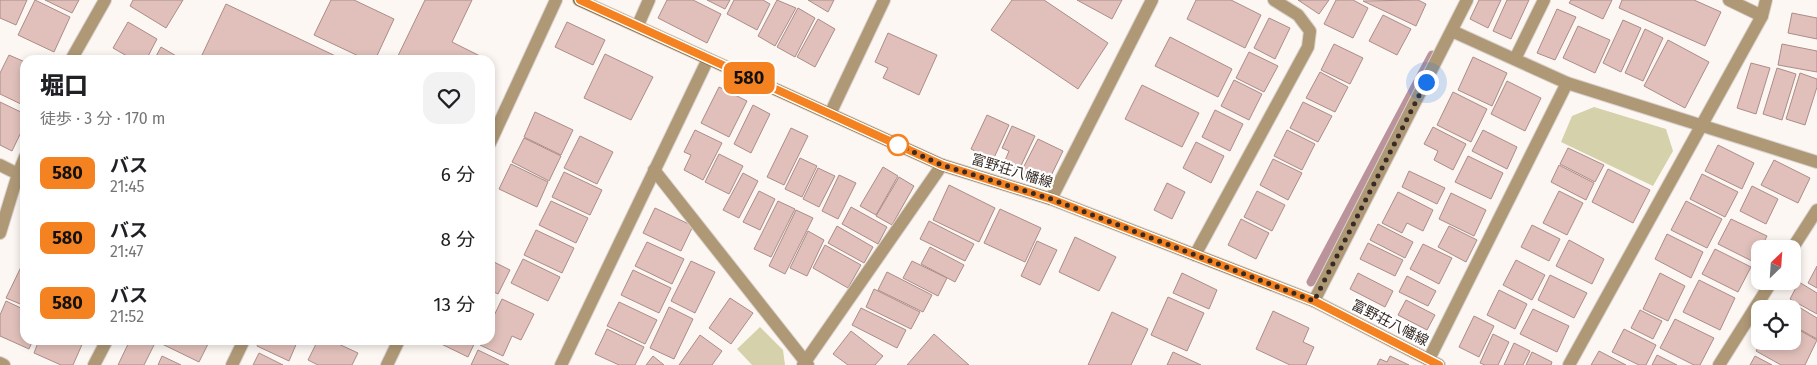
<!DOCTYPE html>
<html lang="ja">
<meta charset="utf-8">
<style>
:root{--surface:#fff;--page:#f2f2f2;--text:#202124;--muted:#757577}
body{margin:0;font-family:"Fira Sans","Noto Sans JP",sans-serif;background:var(--page);color:var(--text);height:100vh;display:flex;flex-direction:column;font-size:19px;white-space:nowrap}
*{box-sizing:border-box;margin:0}
p{font-size:16px;color:var(--muted)}
.icon{flex:none;width:28px;height:28px;fill:none;stroke:currentColor;stroke-width:2;stroke-linecap:round;stroke-linejoin:round}
.map{position:relative;flex:1;overflow:hidden}
.panel{position:absolute;left:20px;top:55px;width:475px;height:290px;display:flex;flex-direction:column;background:var(--surface);border-radius:15px;box-shadow:0 2px 8px #0003}
.panel>*{flex:none}
.badge{padding:0 10px;border-radius:8px;font-size:18px;line-height:32px}
.needle{width:32px;rotate:25deg}
.buttons{position:absolute;left:1751px;top:240px;display:grid;gap:10px}
.buttons a{display:grid;place-items:center;width:50px;height:50px;border-radius:10px;background:var(--surface);box-shadow:0 2px 8px #0003;font-size:25px}
.you{position:absolute;width:25px;height:25px;margin:-12px;border:4px solid #fff;border-radius:50%;background:#1a73e8;box-shadow:0 0 0 8px #1a73e833}
.map>.badge{position:absolute;translate:-50% -50%;box-shadow:0 0 0 2px #fff}
.round{display:grid;place-items:center;flex:none;width:52px;height:52px;border-radius:15px;background:var(--page)}
.overview{display:flex;align-items:center;justify-content:space-between;height:85px;padding:0 20px}
h1{font-size:24px;font-weight:800;line-height:38px}
ul{padding:0;list-style:none}
li{display:flex;align-items:center;gap:15px;height:65px;padding:0 20px}
li div{flex:1}
li b{display:block;font-size:19px}
li em{font-style:normal}
li .badge{min-width:55px;font-weight:700;text-align:center}
.map>svg:first-child{display:block}
</style>
<div class="map">
<svg width="1817" height="365" viewBox="0 0 1817 365">
<rect width="100%" height="100%" fill="#fdf7f3"/>
<g fill="#d4d1ab">
<polygon points="1594,107 1666,129 1673,151 1653,186 1561,142 1572,116"/>
<polygon points="760,327 783,350 785,365 752,365 737,349"/>
</g>
<g fill="none" stroke-linecap="round" stroke-linejoin="round">
<polyline stroke="#ba939b" stroke-width="9" points="1311,282 1432,55"/>
</g>
<g fill="#e1c0bb" stroke="#ab8c88">
<polygon points="0,0 27,0 16,25 0,18"/>
<polygon points="35,0 70,17 54,52 18,35"/>
<polygon points="45,0 79,0 72,13"/>
<polygon points="133,0 183,0 166,28 130,6"/>
<polygon points="331,0 354,0 394,19 375,60 367,60 314,35"/>
<polygon points="425,0 472,0 452,42 484,58 483,60 396,60"/>
<polygon points="667,0 693,0 721,14 707,43 658,18"/>
<polygon points="707,0 730,0 725,9"/>
<polygon points="734,0 763,0 770,4 757,30 727,14"/>
<polygon points="777,0 796,8 775,46 758,36"/>
<polygon points="808,0 834,0 828,12"/>
<polygon points="1012,0 1044,0 1108,43 1078,89 991,30"/>
<polygon points="1077,0 1122,0 1112,19"/>
<polygon points="1196,0 1231,0 1261,15 1245,48 1187,19"/>
<polygon points="1298,0 1329,0 1319,14"/>
<polygon points="1336,0 1353,0 1368,8 1353,38 1324,24"/>
<polygon points="1418,0 1426,4 1416,26 1363,1"/>
<polygon points="1479,0 1501,0 1488,28 1470,19"/>
<polygon points="1507,0 1529,0 1511,39 1493,31"/>
<polygon points="1571,0 1612,0 1603,19 1569,3"/>
<polygon points="1622,0 1694,0 1721,12 1705,46 1619,8"/>
<polygon points="226,4 344,60 212,60 202,55"/>
<polygon points="798,8 815,18 795,57 777,47"/>
<polygon points="1557,9 1576,17 1555,60 1537,53"/>
<polygon points="1792,13 1817,18 1817,39 1788,33"/>
<polygon points="1383,15 1411,29 1397,55 1369,41"/>
<polygon points="1269,18 1290,28 1275,59 1254,48"/>
<polygon points="818,19 835,29 815,67 797,57"/>
<polygon points="1623,20 1641,28 1621,72 1603,63"/>
<polygon points="128,22 157,39 146,60 134,60 113,48"/>
<polygon points="567,22 605,40 593,65 555,47"/>
<polygon points="1578,26 1610,40 1595,73 1563,58"/>
<polygon points="1645,29 1663,38 1643,81 1625,73"/>
<polygon points="888,33 937,55 919,95 883,78 888,68 875,62"/>
<polygon points="1170,37 1232,69 1218,97 1155,66"/>
<polygon points="1668,40 1709,62 1685,108 1644,86"/>
<polygon points="1334,44 1363,58 1350,84 1321,70"/>
<polygon points="1782,44 1817,51 1817,72 1778,65"/>
<polygon points="161,47 183,60 154,60"/>
<polygon points="1249,52 1278,66 1264,92 1236,78"/>
<polygon points="605,54 653,77 631,120 584,98"/>
<polygon points="9,55 25,62 25,106 0,94 0,73"/>
<polygon points="1473,57 1507,73 1492,106 1458,90"/>
<polygon points="1751,63 1770,68 1756,114 1737,108"/>
<polygon points="1777,68 1796,74 1782,120 1763,114"/>
<polygon points="1320,72 1348,87 1335,112 1306,98"/>
<polygon points="1800,73 1817,79 1817,87 1805,125 1786,119"/>
<polygon points="1234,80 1262,94 1249,120 1221,106"/>
<polygon points="1507,81 1541,98 1525,131 1491,114"/>
<polygon points="1142,85 1199,113 1182,147 1125,119"/>
<polygon points="719,87 747,101 729,137 701,123"/>
<polygon points="1453,92 1487,109 1471,142 1437,125"/>
<polygon points="0,102 25,114 25,124 12,151 0,145"/>
<polygon points="1303,102 1332,116 1318,142 1290,128"/>
<polygon points="753,105 770,114 751,153 734,144"/>
<polygon points="1215,110 1243,124 1230,151 1202,137"/>
<polygon points="535,112 573,130 561,155 524,137"/>
<polygon points="987,115 1009,125 993,160 971,149"/>
<polygon points="1012,126 1035,136 1019,170 1004,163 1009,151 1002,148"/>
<polygon points="1433,127 1466,144 1453,170 1434,160 1438,151 1424,144"/>
<polygon points="791,128 808,136 784,185 767,177"/>
<polygon points="695,130 722,143 703,180 684,170 691,155 684,152"/>
<polygon points="1287,130 1315,144 1302,170 1274,156"/>
<polygon points="1483,130 1517,147 1507,169 1472,151"/>
<polygon points="580,136 613,152 597,184 564,168"/>
<polygon points="524,138 561,156 549,181 512,162"/>
<polygon points="1038,139 1063,151 1047,184 1021,172"/>
<polygon points="1196,142 1224,156 1211,183 1183,168"/>
<polygon points="1718,145 1754,163 1742,189 1705,171"/>
<polygon points="1568,148 1604,165 1595,182 1560,164"/>
<polygon points="719,154 743,166 729,194 705,182"/>
<polygon points="1468,156 1503,173 1491,199 1455,182"/>
<polygon points="800,158 817,166 802,197 785,189"/>
<polygon points="1273,159 1302,173 1288,200 1260,185"/>
<polygon points="1774,160 1810,178 1798,203 1761,185"/>
<polygon points="511,164 548,182 537,207 499,189"/>
<polygon points="1559,165 1594,183 1586,200 1551,182"/>
<polygon points="883,167 898,176 876,215 860,206"/>
<polygon points="818,168 835,176 819,207 803,199"/>
<polygon points="1608,169 1650,190 1633,223 1592,202"/>
<polygon points="1409,171 1445,188 1437,204 1402,187"/>
<polygon points="564,172 602,190 590,215 552,197"/>
<polygon points="743,173 758,181 739,218 723,210"/>
<polygon points="1702,174 1738,192 1725,217 1690,199"/>
<polygon points="839,175 856,183 838,219 822,211"/>
<polygon points="899,177 914,186 892,225 876,216"/>
<polygon points="1167,183 1185,192 1172,219 1154,210"/>
<polygon points="949,185 995,208 979,242 933,220"/>
<polygon points="1752,186 1778,199 1766,224 1740,211"/>
<polygon points="759,191 775,199 760,230 743,222"/>
<polygon points="1257,191 1285,205 1272,231 1244,217"/>
<polygon points="1559,191 1583,203 1567,235 1543,223"/>
<polygon points="1398,192 1433,210 1423,231 1407,223 1402,233 1382,223"/>
<polygon points="1451,193 1486,210 1474,236 1439,219"/>
<polygon points="551,201 588,218 576,243 539,225"/>
<polygon points="778,201 795,209 771,257 754,249"/>
<polygon points="1686,201 1722,219 1707,248 1671,230"/>
<polygon points="851,207 887,227 878,244 842,224"/>
<polygon points="655,208 693,226 681,251 643,233"/>
<polygon points="1000,209 1041,228 1025,262 984,243"/>
<polygon points="796,210 813,218 785,274 769,266"/>
<polygon points="1241,219 1269,233 1256,259 1228,245"/>
<polygon points="1731,219 1767,236 1754,262 1718,244"/>
<polygon points="929,221 974,244 965,261 920,239"/>
<polygon points="1378,224 1413,242 1405,258 1370,240"/>
<polygon points="1532,225 1560,239 1549,261 1521,247"/>
<polygon points="837,226 873,247 864,263 828,243"/>
<polygon points="1449,226 1477,240 1466,262 1438,247"/>
<polygon points="536,230 574,248 562,273 524,255"/>
<polygon points="808,231 824,240 807,276 790,268"/>
<polygon points="1667,234 1703,252 1691,278 1655,259"/>
<polygon points="1075,237 1116,257 1099,291 1059,272"/>
<polygon points="1569,240 1604,259 1592,284 1556,266"/>
<polygon points="1037,241 1057,250 1040,285 1021,276"/>
<polygon points="647,242 684,259 672,284 635,266"/>
<polygon points="1368,243 1403,260 1395,276 1360,259"/>
<polygon points="1423,244 1452,258 1439,284 1410,269"/>
<polygon points="825,245 861,265 848,288 813,268"/>
<polygon points="930,247 964,265 955,282 921,264"/>
<polygon points="1715,249 1751,267 1738,292 1702,274"/>
<polygon points="523,259 560,277 548,301 511,283"/>
<polygon points="490,260 510,270 498,294 490,290"/>
<polygon points="1516,260 1545,275 1532,300 1503,285"/>
<polygon points="691,261 715,272 695,313 671,301"/>
<polygon points="912,261 947,278 938,296 903,278"/>
<polygon points="1817,266 1817,288 1808,283"/>
<polygon points="21,267 25,268 25,306 6,298"/>
<polygon points="633,270 671,288 659,313 621,295"/>
<polygon points="887,272 932,295 923,312 878,290"/>
<polygon points="1182,273 1217,290 1209,309 1173,293"/>
<polygon points="1358,273 1393,291 1385,307 1350,289"/>
<polygon points="1660,273 1685,286 1668,321 1643,309"/>
<polygon points="1550,275 1587,293 1574,318 1538,300"/>
<polygon points="1407,276 1436,291 1428,306 1399,292"/>
<polygon points="1699,280 1735,298 1720,330 1683,312"/>
<polygon points="1799,282 1817,293 1817,314 1790,299"/>
<polygon points="874,289 920,312 911,329 866,307"/>
<polygon points="1499,290 1527,304 1515,329 1487,315"/>
<polygon points="1168,297 1204,313 1187,351 1151,335"/>
<polygon points="730,298 753,313 731,344 709,328"/>
<polygon points="502,299 534,314 521,340 512,336 503,356 480,345 483,340 490,340 490,324"/>
<polygon points="1406,300 1435,315 1427,330 1398,315"/>
<polygon points="6,301 25,310 25,340 33,340 29,349 0,336 0,315"/>
<polygon points="619,302 657,320 645,344 607,326"/>
<polygon points="1794,304 1817,318 1817,339 1792,325 1791,309"/>
<polygon points="669,307 693,319 674,359 650,348"/>
<polygon points="861,308 906,330 897,348 852,325"/>
<polygon points="1533,309 1569,326 1557,352 1520,334"/>
<polygon points="1640,310 1662,321 1653,339 1631,328"/>
<polygon points="1273,311 1309,328 1303,342 1314,347 1306,365 1290,365 1256,349"/>
<polygon points="1112,312 1148,329 1131,365 1088,365"/>
<polygon points="1474,316 1494,326 1479,357 1459,347"/>
<polygon points="1675,319 1714,338 1700,365 1694,365 1660,348"/>
<polygon points="1792,326 1817,340 1805,365 1781,365 1756,351 1761,341 1781,343 1783,341 1792,341"/>
<polygon points="607,329 644,347 635,365 619,365 595,354"/>
<polygon points="1624,329 1656,345 1646,365 1639,365 1612,352"/>
<polygon points="851,331 883,356 875,365 848,365 833,354"/>
<polygon points="934,334 969,365 907,365"/>
<polygon points="1493,334 1509,342 1498,365 1485,365 1480,363"/>
<polygon points="700,335 722,351 712,365 679,365"/>
<polygon points="39,340 84,340 73,365 61,365 34,353"/>
<polygon points="130,340 149,340 155,343 144,365 118,365"/>
<polygon points="163,340 210,340 199,362 162,344"/>
<polygon points="260,340 298,340 289,361 257,346"/>
<polygon points="318,340 330,340 358,353 352,365 318,365 308,360"/>
<polygon points="433,340 476,340 468,357"/>
<polygon points="1514,343 1530,351 1523,365 1504,365"/>
<polygon points="478,350 509,365 471,365"/>
<polygon points="1599,351 1626,365 1591,365"/>
<polygon points="1173,352 1201,365 1167,365"/>
<polygon points="1532,352 1552,362 1551,365 1526,365"/>
<polygon points="259,353 283,365 253,365"/>
<polygon points="1657,355 1677,365 1652,365"/>
<polygon points="162,356 181,365 158,365"/>
<polygon points="653,356 664,365 646,365"/>
<polygon points="1390,356 1409,365 1377,365 1380,359 1387,362"/>
<polygon points="1755,356 1772,365 1750,365"/>
</g>
<g fill="none" stroke-linecap="round" stroke-linejoin="round">
<defs>
<g id="minor">
<polyline points="1729,0 1762,16"/>
<polyline points="638,25 649,0"/>
<polyline points="1452,31 1567,83 1817,162"/>
<polyline points="1515,59 1544,0"/>
<polyline points="71,60 105,0"/>
<polyline points="830,114 884,0"/>
<polyline points="490,143 556,0"/>
<polyline points="0,165 18,174 25,157"/>
<polyline points="654,170 808,365"/>
<polyline points="1051,199 1152,0"/>
<polyline points="0,233 18,174"/>
<polyline points="1792,249 1817,210"/>
<polyline points="1195,255 1308,47 1310,31 1298,15 1274,0"/>
<polyline points="1314,301 1467,0"/>
<polyline points="1429,359 1567,83"/>
<polyline points="0,363 4,365"/>
<polyline points="94,365 107,340"/>
<polyline points="232,365 244,340"/>
<polyline points="387,365 399,340"/>
<polyline points="561,365 708,59"/>
<polyline points="803,365 942,165"/>
<polyline points="1569,365 1762,16 1766,0"/>
<polyline points="1719,365 1772,281"/>
</g>
<polyline id="secondary" points="579,0 942,165 1051,199 1314,301 1439,365"/>
</defs>
<use href="#minor" stroke="#d9d2ce" stroke-width="14"/>
<use href="#secondary" stroke="#d9d2ce" stroke-width="14"/>
<use href="#minor" stroke="#ae9876" stroke-width="12"/>
<use href="#secondary" stroke="#896935" stroke-width="12"/>
</g>
<g fill="none" stroke-linecap="round" stroke-linejoin="round">
<defs>
<polyline id="line" points="580,0 942,165 1051,199 1314,301 1439,365"/>
</defs>
<use href="#line" stroke="#fff" stroke-width="11"/>
<use href="#line" stroke="#f58220" stroke-width="8"/>
<polyline stroke="#362b25" stroke-width="5" stroke-dasharray="0 9" points="898,145 894,143 942,165 1051,199 1314,301 1426,82"/>
</g>
<circle fill="#fff" stroke="#f58220" stroke-width="2.5" cx="898" cy="145" r="10"/>
<g text-anchor="middle" dominant-baseline="central" stroke-width="4.5" stroke-linejoin="round" paint-order="stroke">
<g font-size="14" fill="#362b25" stroke="#fff">
<text transform="translate(1012 171) rotate(17)">富野荘八幡線</text>
<text transform="translate(1390 323) rotate(27)">富野荘八幡線</text>
</g>
</g>
</svg>
<div class="buttons">
<a><svg class="needle" viewBox="-14 -14 28 28"><path d="M0-13l5 13h-10z" fill="#e53935"/><path d="M0 13l5-13h-10z" fill="#757577"/></svg></a>
<a><svg class="icon" aria-label="locate" viewBox="0 0 24 24"><circle cx="12" cy="12" r="6"/><path d="M12 2v4M12 18v4M2 12h4M18 12h4"/></svg></a>
</div>
<div class="you" style="left:1426px;top:82px"></div>
<b class="badge" style="left:749px;top:78px;background:#f58220;color:#111">580</b>
<section class="panel">
<div class="overview"><div><h1>堀口</h1><p>徒歩 · 3 分 · 170 m</p></div><a class="round"><svg class="icon" aria-label="heart" viewBox="0 0 24 24"><path d="M12 20l-8-8c-3-5 5-10 8-4 3-6 11-1 8 4z"/></svg></a></div>
<ul>
<li><span class="badge" style="background:#f58220;color:#111">580</span><div><b>バス</b><p>21:45</p></div><em>6 分</em></li>
<li><span class="badge" style="background:#f58220;color:#111">580</span><div><b>バス</b><p>21:47</p></div><em>8 分</em></li>
<li><span class="badge" style="background:#f58220;color:#111">580</span><div><b>バス</b><p>21:52</p></div><em>13 分</em></li>
</ul>
</section>
</div>
